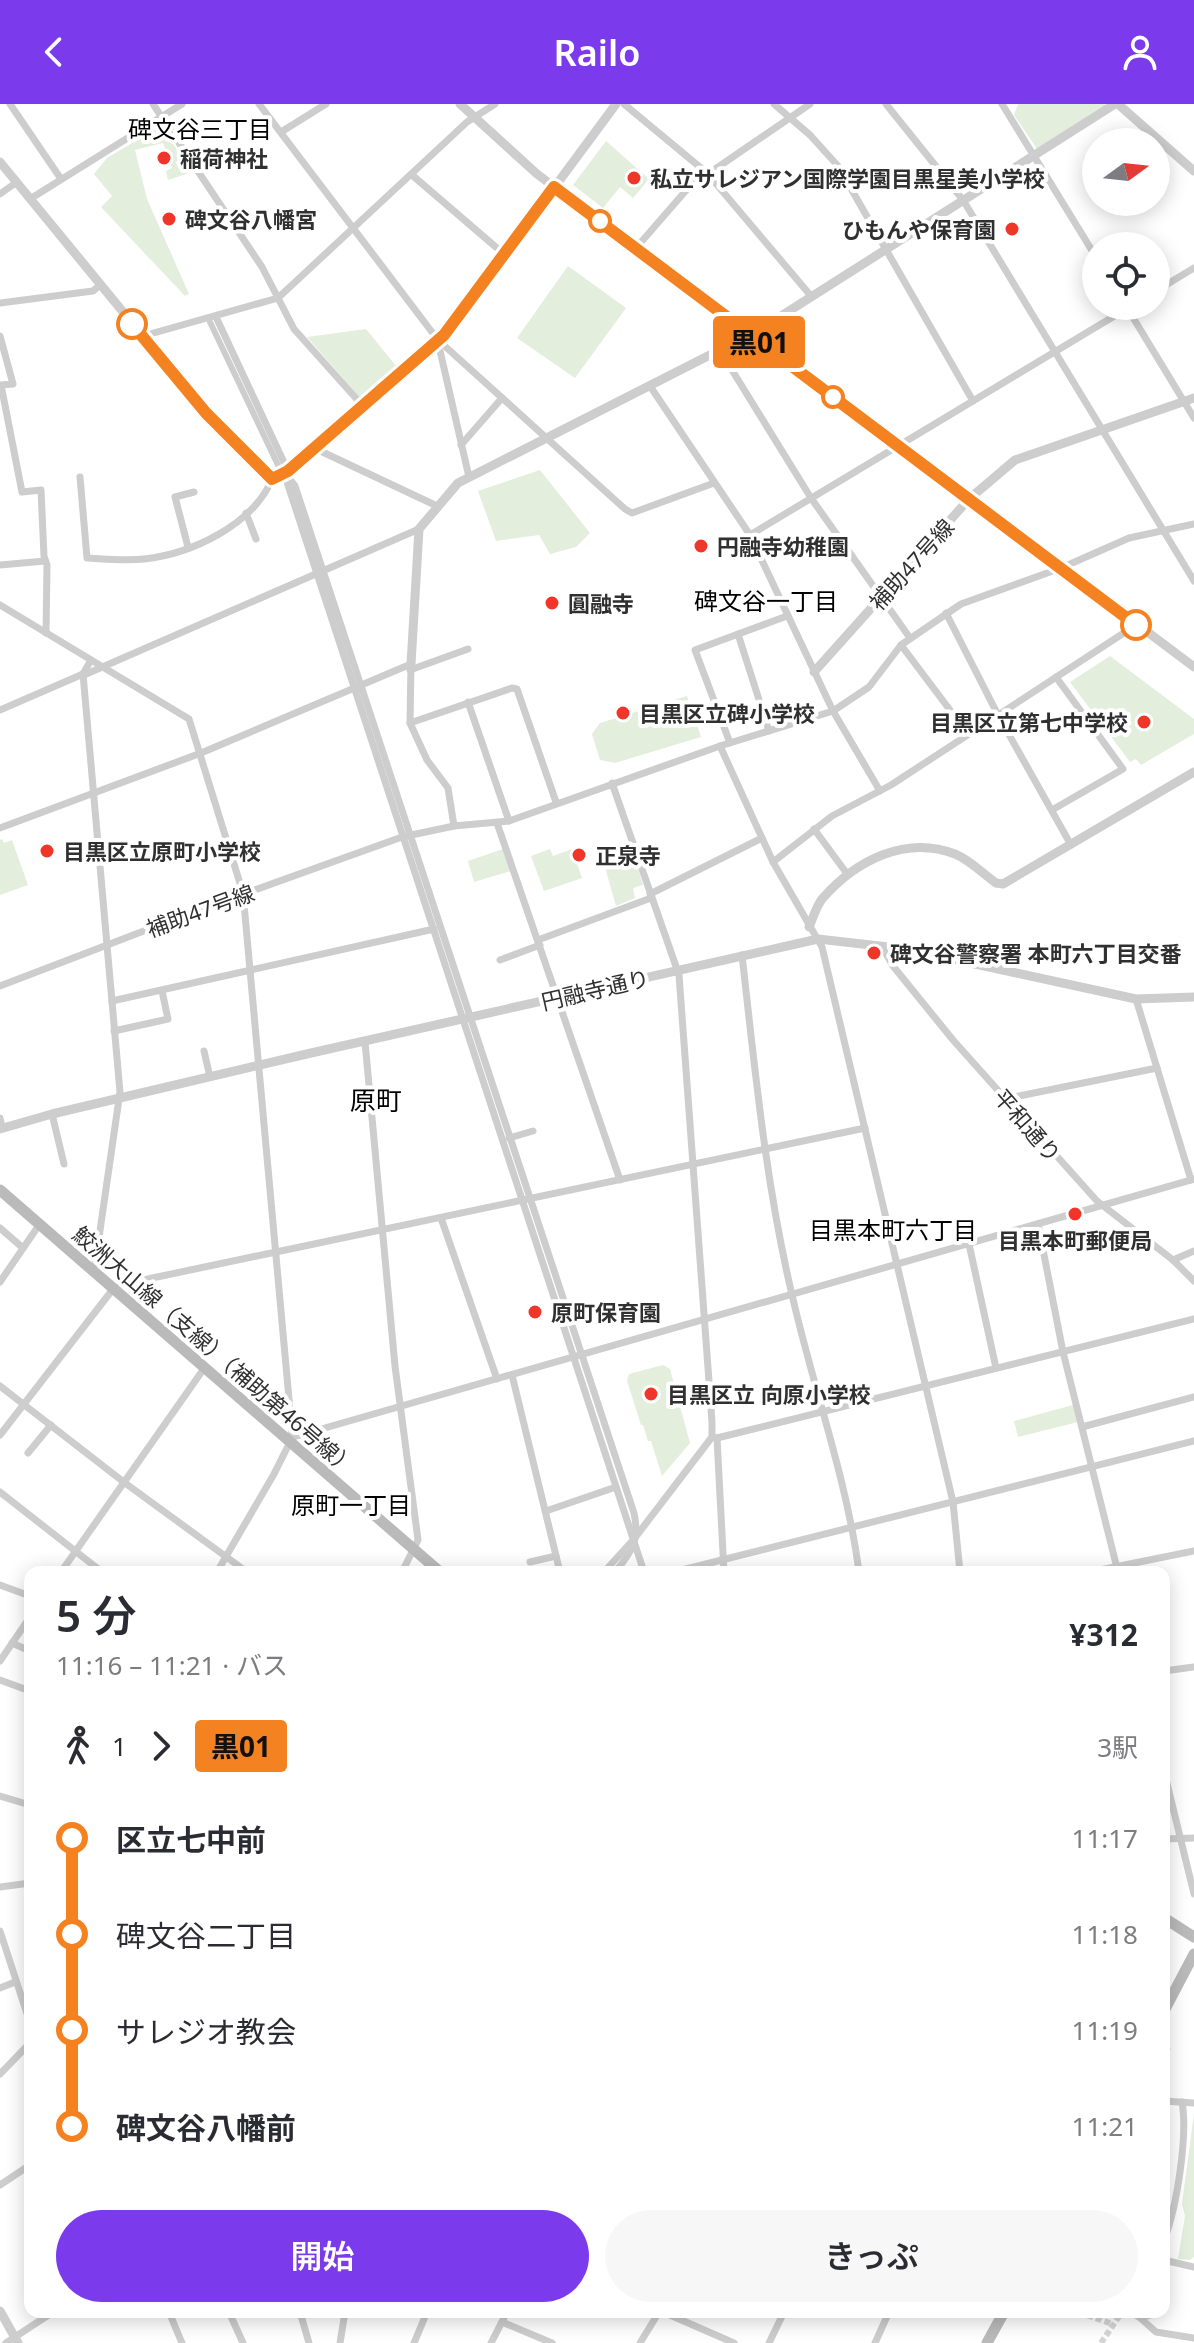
<!DOCTYPE html>
<html lang="ja">
<meta charset="utf-8">
<style>
:root{--surface:#fff;--page:#f7f7f7;--text:#2b2b33;--muted:#7c7c81;--accent:#7c3aed}
body{margin:0;font-family:"Noto Sans","Noto Sans JP",sans-serif;background:var(--page);color:var(--text);height:100vh;display:flex;flex-direction:column;font-size:30px;white-space:nowrap}
*{box-sizing:border-box;margin:0}
p{font-size:26px;color:var(--muted)}
.icon{flex:none;width:44px;height:44px;fill:none;stroke:currentColor;stroke-width:2;stroke-linecap:round;stroke-linejoin:round}
.map{position:relative;flex:1;overflow:hidden}
.side{position:absolute;left:24px;top:1462px;width:1146px;height:752px;display:flex;flex-direction:column;background:var(--surface);border-radius:16px;box-shadow:0 4px 20px #0003}
.side>*{flex:none}
.badge{padding:0 16px;border-radius:6px;font-size:28px;line-height:52px}
.needle{width:52px;rotate:75deg}
.controls{position:absolute;left:1082px;top:24px;display:grid;gap:16px}
.controls a{display:grid;place-items:center;width:88px;height:88px;border-radius:50%;background:var(--surface);box-shadow:0 4px 20px #0003;font-size:40px}
.map>.badge{position:absolute;translate:-50% -50%;box-shadow:0 0 0 4px #fff}
.legs{display:flex;align-items:center;gap:12px;height:88px;padding:0 32px;font-size:26px}
.legs p{margin-inline-start:auto}
.summary{display:flex;align-items:center;justify-content:space-between;height:136px;padding:0 32px}
h1{font-size:44px;font-weight:600;line-height:60px}
.action{display:flex;gap:16px;margin-top:auto;padding:16px 32px}
.action a{flex:1;height:92px;border-radius:48px;background:var(--accent);color:#fff;font-size:32px;font-weight:600;line-height:92px;text-align:center}
.action a+a{background:var(--page);color:var(--text)}
ul{padding:0 32px;list-style:none}
li{display:flex;align-items:center;gap:28px;height:96px;font-size:30px}
li i{display:grid;place-items:center;width:12px;height:100%;margin:0 10px;background:currentColor}
li i::after{content:'';width:20px;height:20px;margin:-10px;border:6px solid;border-radius:50%;background:var(--surface)}
li p{margin-inline-start:auto}
li:first-child i{background:linear-gradient(#0000 50%,currentColor 0)}
li:last-child i{background:linear-gradient(currentColor 50%,#0000 0)}
header{display:flex;justify-content:space-between;align-items:center;height:104px;padding:0 32px;background:var(--accent);color:#fff;font-size:36px;font-weight:600}
.map>svg:first-child{display:block}
</style>
<header><svg class="icon" aria-label="back" viewBox="0 0 24 24"><path d="M15 5l-7 7 7 7"/></svg>Railo<svg class="icon" aria-label="person" viewBox="0 0 24 24"><circle cx="12" cy="8" r="4"/><path d="M4 21q1-7 8-7t8 7"/></svg></header>
<div class="map">
<svg width="1194" height="2239" viewBox="0 0 1194 2239">
<rect width="100%" height="100%" fill="#fff"/>
<g fill="#e4eedd">
<polygon points="1018,0 1105,0 1105,1 1037,45 1014,11"/>
<polygon points="161,22 192,68 168,76 166,67 172,64 163,39 135,46 147,95 189,190 185,192 101,103 112,92 94,70 107,54"/>
<polygon points="606,37 649,75 633,94 620,83 603,104 573,81"/>
<polygon points="568,162 626,204 575,274 517,234"/>
<polygon points="366,225 396,262 361,295 307,233"/>
<polygon points="540,366 590,429 576,443 550,450 539,431 496,437 478,387"/>
<polygon points="1110,552 1194,615 1194,630 1141,661 1136,655 1130,658 1070,578"/>
<polygon points="687,592 701,633 615,659 600,656 592,630 600,619"/>
<polygon points="2,735 4,739 12,736 28,781 0,791 0,736"/>
<polygon points="503,745 511,767 474,778 468,757"/>
<polygon points="550,745 553,752 572,745 582,774 544,787 531,752"/>
<polygon points="632,746 643,781 633,784 635,794 616,802 603,756"/>
<polygon points="663,1261 670,1265 690,1339 662,1372 651,1337 648,1337 643,1321 641,1321 627,1277 629,1270"/>
<polygon points="1073,1301 1078,1318 1018,1333 1014,1317"/>
<polygon points="1194,2009 1194,2153 1190,2156 1178,2155 1185,2112 1182,2100"/>
</g>
<g fill="none" stroke-linecap="round" stroke-linejoin="round">
<g stroke="#d6d6d6" stroke-width="6" stroke-dasharray="6 3" stroke-linecap="butt">
<polyline points="1079,2208 1112,2220"/>
<polyline points="1101,2239 1122,2208"/>
</g>
<polyline stroke="#cdcdcd" stroke-width="6" points="210,218 278,361"/>
<g stroke="#cdcdcd" stroke-width="7">
<polyline points="10,0 61,75"/>
<polyline points="153,0 262,163 294,225 362,301"/>
<polyline points="259,0 438,236 625,405 632,409 714,379"/>
<polyline points="624,0 707,69 811,192"/>
<polyline points="774,0 810,31 838,62 973,297"/>
<polyline points="886,0 963,96 1194,477"/>
<polyline points="1002,0 1096,153"/>
<polyline points="281,28 326,0"/>
<polyline points="412,71 505,151"/>
<polyline points="0,90 17,78"/>
<polyline points="30,95 182,0"/>
<polyline points="636,144 689,83 810,0"/>
<polyline points="1156,187 1194,164"/>
<polyline points="0,199 93,187 100,181"/>
<polyline points="1126,202 1194,314"/>
<polyline points="216,213 288,367"/>
<polyline points="0,232 13,280 1,281 22,388 41,386 44,452 47,461 46,529"/>
<polyline points="143,232 278,194 467,18 495,0"/>
<polyline points="438,238 469,373"/>
<polyline points="719,245 811,394 910,534"/>
<polyline points="650,282 750,431 833,607 880,687"/>
<polyline points="461,341 502,294"/>
<polyline points="314,344 437,402"/>
<path d="M285 369 295 382 634 1409C640 1436 632 1448 615 1468"/>
<polyline points="285,369 438,236"/>
<polyline points="285,372 644,1468"/>
<path d="M80 373 87 454C106 455 125 457 144 455 191 450 253 421 272 375"/>
<polyline points="246,409 256,435"/>
<polyline points="750,431 1131,202"/>
<polyline points="188,443 175,393 194,388"/>
<polyline points="0,461 45,457"/>
<polyline points="0,501 189,615 243,789 292,1328 290,1338 274,1370 217,1468"/>
<polyline points="946,509 998,611 1071,741"/>
<polyline points="738,530 769,627"/>
<polyline points="901,541 968,630"/>
<polyline points="410,566 468,545"/>
<polyline points="83,570 120,988 94,1168"/>
<polyline points="84,571 419,425"/>
<polyline points="468,598 509,717"/>
<polyline points="0,606 83,570 91,556"/>
<polyline points="410,619 512,584 517,585 556,698"/>
<polyline points="730,639 695,546 787,512"/>
<polyline points="720,642 773,758 822,843 953,1398 960,1468"/>
<polyline points="1052,706 1123,665 1056,573"/>
<polyline points="497,719 620,1076"/>
<polyline points="0,724 201,649 411,560 410,619 427,656 448,684 454,722"/>
<polyline points="814,725 848,771"/>
<polyline points="773,758 832,712 891,681 1136,521"/>
<polyline points="650,790 762,734"/>
<polyline points="538,836 651,794"/>
<polyline points="883,844 893,862 953,936 1097,1097 1173,1156 1194,1177"/>
<path d="M742 851C755 966 766 1083 793 1195 814 1286 847 1376 859 1468"/>
<polyline points="500,856 540,841"/>
<polyline points="0,882 196,807 402,733 454,722 509,717 720,642 833,607 869,583 901,541 961,500 1061,464 1129,434 1194,420"/>
<polyline points="1136,895 1191,1076"/>
<polyline points="112,897 434,825"/>
<polyline points="114,927 168,915 162,887"/>
<polyline points="365,938 395,1262 418,1436 402,1468"/>
<polyline points="204,947 210,973"/>
<polyline points="1004,995 1157,964"/>
<polyline points="52,1010 64,1060"/>
<polyline points="0,1014 2,1023"/>
<polyline points="509,1034 533,1027"/>
<polyline points="441,1114 497,1275"/>
<polyline points="1038,1120 1063,1248 1118,1468"/>
<polyline points="0,1124 23,1144"/>
<polyline points="969,1140 996,1264"/>
<polyline points="1173,1156 1194,1147"/>
<polyline points="0,1178 39,1121"/>
<polyline points="512,1271 560,1468"/>
<polyline points="0,1282 125,1379 247,1468"/>
<polyline points="1082,1323 1194,1293"/>
<polyline points="0,1331 113,1185 119,1181 865,1024"/>
<polyline points="712,1333 717,1334 1194,1215"/>
<polyline points="290,1334 1194,1075"/>
<polyline points="717,1334 724,1468"/>
<polyline points="28,1349 51,1321"/>
<polyline points="0,1388 102,1468"/>
<polyline points="546,1407 616,1383"/>
<polyline points="530,1458 556,1452"/>
<polyline points="61,1468 205,1263"/>
<polyline points="604,1468 634,1435 712,1333 712,1318 679,871 612,679"/>
<polyline points="674,1468 1194,1337"/>
<polyline points="1090,1468 1194,1447"/>
<polyline points="0,1481 30,1492"/>
<polyline points="12,1539 30,1547"/>
<polyline points="0,1557 30,1513"/>
<polyline points="1164,1567 1194,1563"/>
<polyline points="0,1576 30,1587"/>
<polyline points="1164,1667 1194,1790"/>
<polyline points="0,1692 30,1701"/>
<polyline points="1164,1735 1194,1734"/>
<polyline points="0,1783 30,1779"/>
<polyline points="0,1827 30,1919"/>
<polyline points="0,1884 15,1878"/>
<polyline points="1164,1939 1167,1945 1164,1953"/>
<polyline points="0,1970 30,1939"/>
<polyline points="1164,1997 1194,1999"/>
<polyline points="0,2081 30,2061"/>
<path d="M1164 2136C1177 2103 1188 2031 1182 1998"/>
<polyline points="1164,2156 1194,2163"/>
<polyline points="169,2208 182,2239"/>
<polyline points="229,2208 243,2239"/>
<polyline points="300,2208 309,2239"/>
<polyline points="663,2208 734,2239"/>
<polyline points="1138,2212 1156,2228 1194,2234"/>
<polyline points="502,2218 552,2239"/>
<polyline points="6,2239 53,2208"/>
<polyline points="340,2239 345,2208"/>
<polyline points="414,2239 427,2208"/>
<polyline points="491,2239 507,2208"/>
<polyline points="640,2239 659,2208"/>
<polyline points="769,2239 784,2208"/>
<polyline points="875,2239 889,2208"/>
</g>
<g stroke="#cdcdcd" stroke-width="9">
<polyline points="460,0 537,70 1194,563"/>
<polyline points="1118,0 1194,67"/>
<polyline points="0,58 206,309 272,375 285,369"/>
<polyline points="438,236 457,215 616,0"/>
<polyline points="411,560 419,425 458,379 759,226 1115,0"/>
<polyline points="814,568 969,395 1015,356 1194,294"/>
<path d="M809 823C813 814 816 803 822 795 856 756 906 731 955 750 970 756 983 770 996 779L1003 780 1194 668"/>
<polyline points="0,1025 52,1010 311,949 818,835 906,845 1136,895 1194,893"/>
<polyline points="0,2207 18,2239"/>
<polyline points="1133,2208 1141,2213 1156,2208"/>
</g>
<g stroke="#bababa" stroke-width="11">
<polyline points="0,1086 440,1468"/>
<polyline points="1164,1814 1194,1833"/>
<polyline points="1164,1907 1194,1850"/>
<polyline points="987,2239 1004,2208"/>
</g>
</g>
<g fill="none" stroke-linecap="round" stroke-linejoin="round">
<defs>
<polyline id="line-1" points="132,220 206,309 272,375 288,367 444,231 554,83 1136,521"/>
</defs>
<use href="#line-1" stroke="#fff" stroke-width="18"/>
<use href="#line-1" stroke="#f58220" stroke-width="12"/>
</g>
<g fill="#f03529" stroke="#fff" stroke-width="3">
<circle cx="164" cy="54" r="8"/>
<circle cx="634" cy="74" r="8"/>
<circle cx="169" cy="115" r="8"/>
<circle cx="1012" cy="125" r="8"/>
<circle cx="701" cy="442" r="8"/>
<circle cx="552" cy="499" r="8"/>
<circle cx="623" cy="609" r="8"/>
<circle cx="1144" cy="618" r="8"/>
<circle cx="47" cy="747" r="8"/>
<circle cx="579" cy="751" r="8"/>
<circle cx="874" cy="849" r="8"/>
<circle cx="1075" cy="1110" r="8"/>
<circle cx="535" cy="1208" r="8"/>
<circle cx="651" cy="1290" r="8"/>
</g>
<g fill="#fff" stroke="#f58220" stroke-width="4">
<circle cx="600" cy="117" r="10"/>
<circle cx="132" cy="220" r="14"/>
<circle cx="833" cy="293" r="10"/>
<circle cx="1136" cy="521" r="14"/>
</g>
<g text-anchor="middle" dominant-baseline="central" stroke-width="8" stroke-linejoin="round" paint-order="stroke">
<g font-size="22" font-weight="bold" fill="#303030" stroke="#fff" text-anchor="start">
<text x="180" y="54">稲荷神社</text>
<text x="650" y="74">私立サレジアン国際学園目黒星美小学校</text>
<text x="185" y="115">碑文谷八幡宮</text>
<text x="996" y="125" text-anchor="end">ひもんや保育園</text>
<text x="717" y="442">円融寺幼稚園</text>
<text x="568" y="499">圓融寺</text>
<text x="639" y="609">目黒区立碑小学校</text>
<text x="1128" y="618" text-anchor="end">目黒区立第七中学校</text>
<text x="63" y="747">目黒区立原町小学校</text>
<text x="595" y="751">正泉寺</text>
<text x="890" y="849">碑文谷警察署 本町六丁目交番</text>
<text x="1075" y="1136" text-anchor="middle">目黒本町郵便局</text>
<text x="551" y="1208">原町保育園</text>
<text x="667" y="1290">目黒区立 向原小学校</text>
</g>
<g font-size="22" fill="#303030" stroke="#fff">
<text transform="translate(911 460) rotate(-48)">補助47号線</text>
<text transform="translate(200 806) rotate(-20)">補助47号線</text>
<text transform="translate(595 885) rotate(-13)">円融寺通り</text>
<text transform="translate(1028 1021) rotate(49)">平和通り</text>
<text transform="translate(215 1246) rotate(41)">鮫洲大山線（支線）（補助第46号線）</text>
</g>
<g font-size="24" fill="#000" stroke="#fff">
<text x="200" y="24">碑文谷三丁目</text>
<text x="766" y="496">碑文谷一丁目</text>
<text x="893" y="1125">目黒本町六丁目</text>
<text x="351" y="1400">原町一丁目</text>
</g>
<g font-size="26" fill="#000" stroke="#fff">
<text x="376" y="996">原町</text>
</g>
</g>
</svg>
<div class="controls">
<a><svg class="needle" viewBox="-14 -14 28 28"><path d="M0-13l5 13h-10z" fill="#e53935"/><path d="M0 13l5-13h-10z" fill="#7c7c81"/></svg></a>
<a><svg class="icon" aria-label="locate" viewBox="0 0 24 24"><circle cx="12" cy="12" r="6"/><path d="M12 2v4M12 18v4M2 12h4M18 12h4"/></svg></a>
</div>
<b class="badge" style="left:759px;top:238px;background:#f58220;color:#111">黒01</b>
<section class="side">
<div class="summary"><div><h1>5 分</h1><p>11:16 – 11:21 · バス</p></div><b>¥312</b></div>
<div class="legs"><svg class="icon" aria-label="walk" viewBox="0 0 24 24"><circle cx="13" cy="4" r="2"/><path d="M13 8l-2 6 4 7M11 14l-3 7M7 12l3-4h3l4 4"/></svg>1<svg class="icon" aria-label="forward" viewBox="0 0 24 24"><path d="M9 5l7 7-7 7"/></svg><b class="badge" style="background:#f58220;color:#111">黒01</b><p>3駅</p></div>
<ul>
<li><i style="color:#f58220"></i><b>区立七中前</b><p>11:17</p></li>
<li><i style="color:#f58220"></i><span>碑文谷二丁目</span><p>11:18</p></li>
<li><i style="color:#f58220"></i><span>サレジオ教会</span><p>11:19</p></li>
<li><i style="color:#f58220"></i><b>碑文谷八幡前</b><p>11:21</p></li>
</ul>
<div class="action"><a>開始</a><a>きっぷ</a></div>
</section>
</div>
